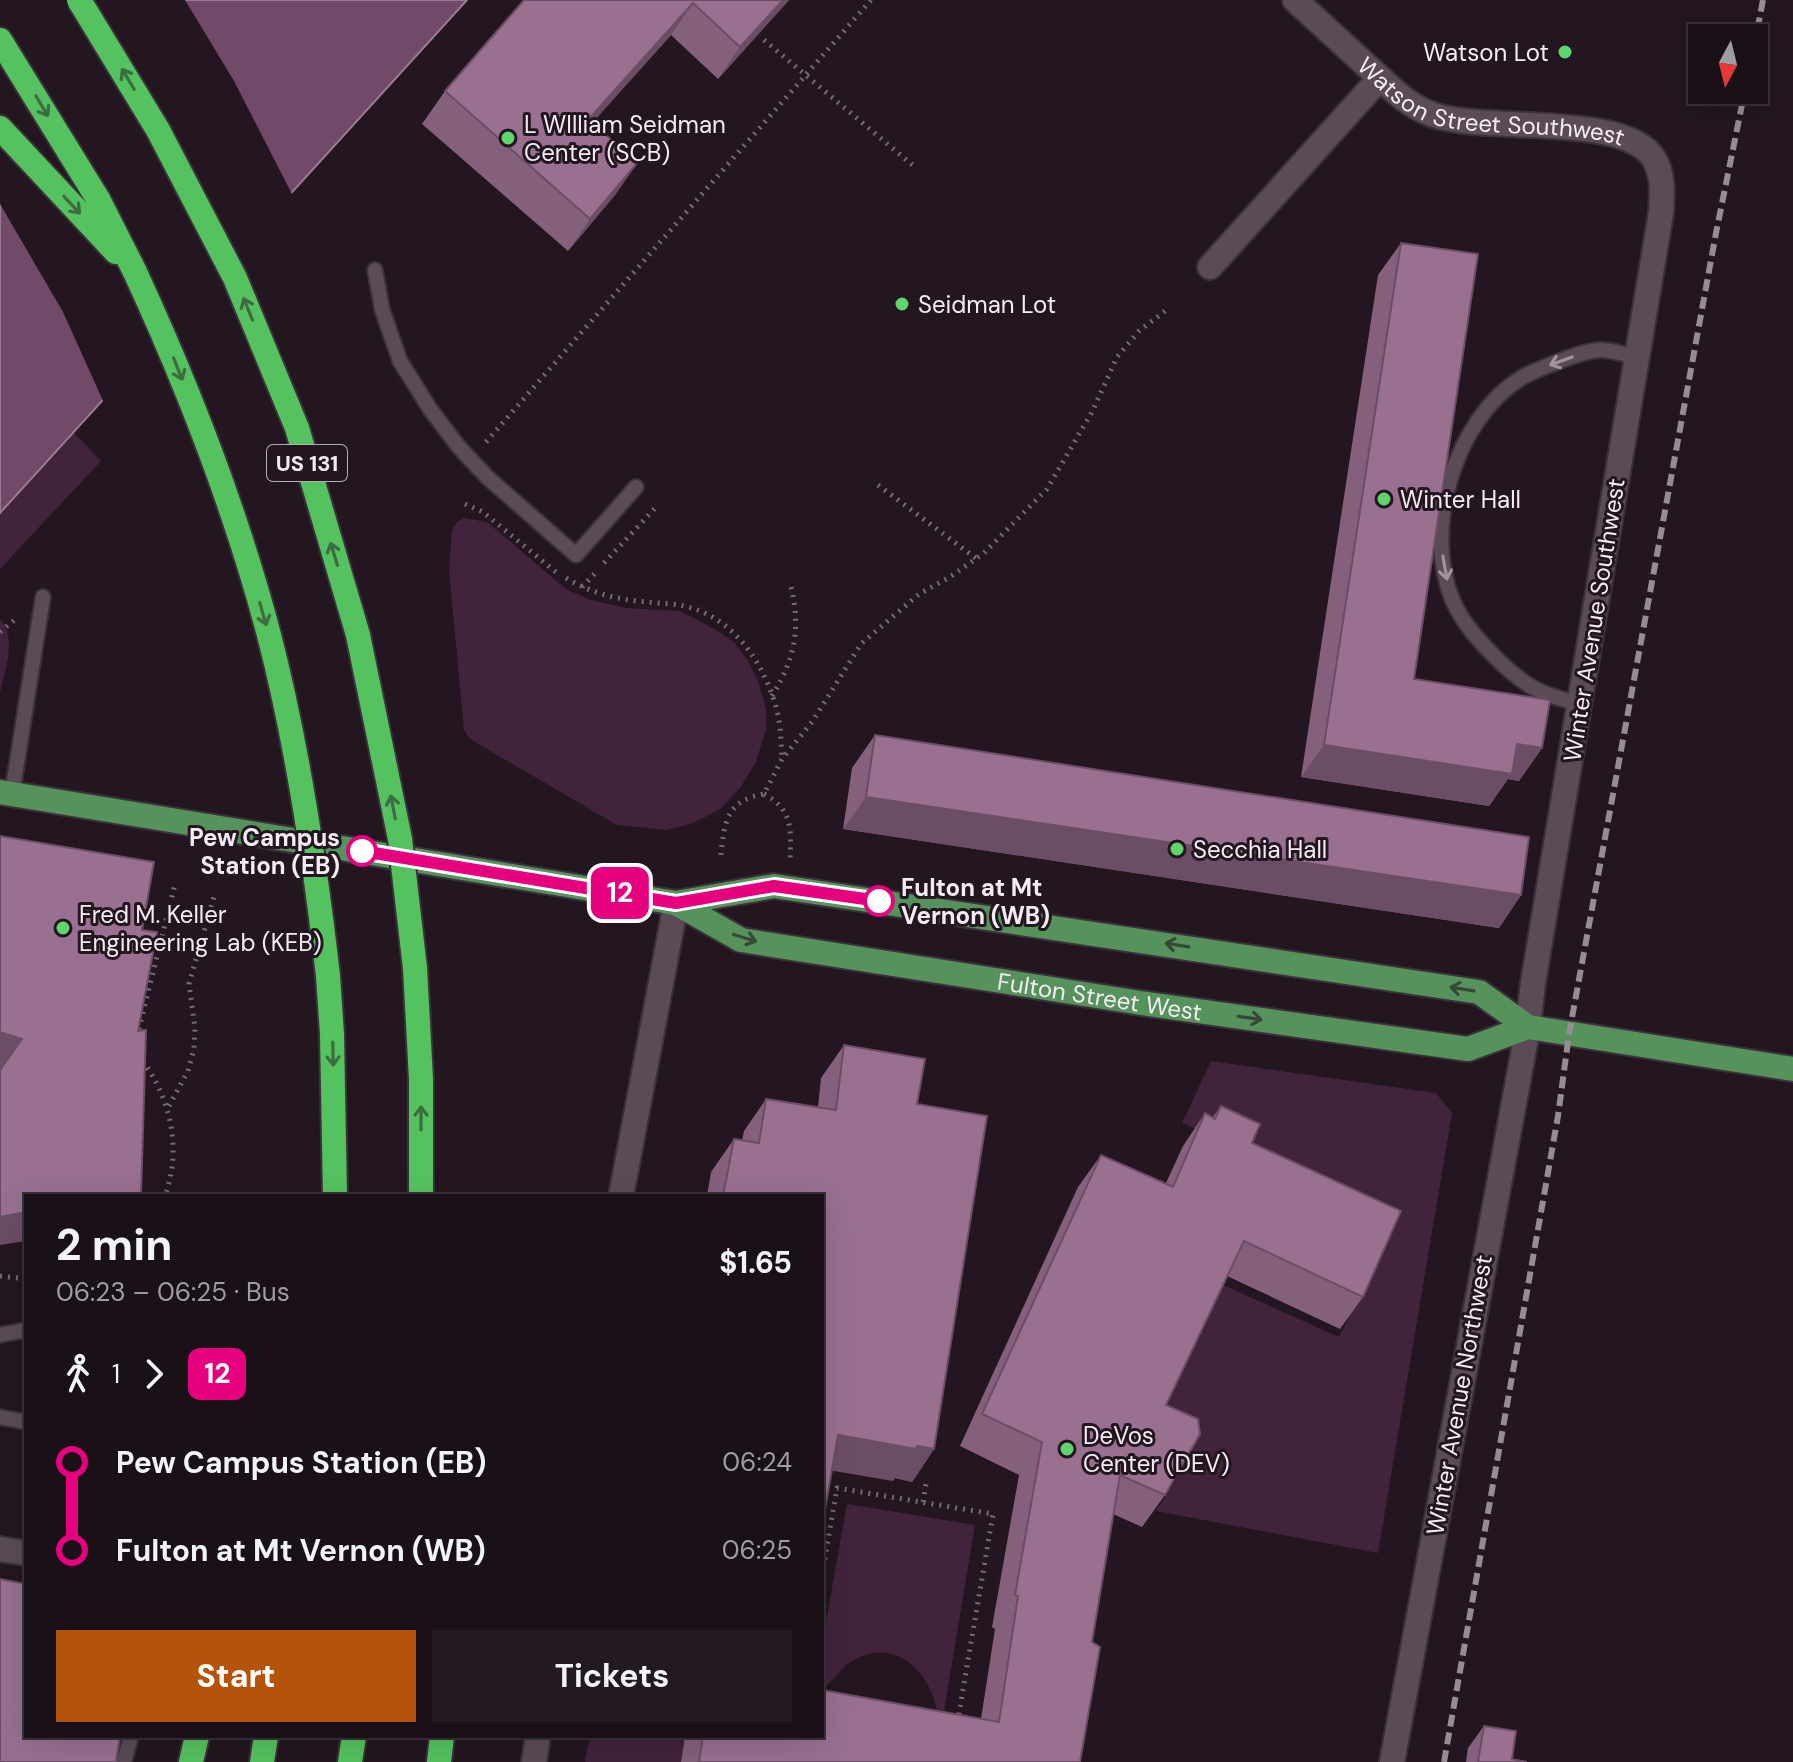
<!DOCTYPE html>
<meta charset="utf-8">
<style>
:root{--surface:#1a1018;--page:#231921;--text:#f1f3f6;--muted:#9f9da2;--line:#383037;--accent:#b45309}
body{margin:0;font-family:"DM Sans",sans-serif;background:var(--page);color:var(--text);height:100vh;display:flex;flex-direction:column;font-size:30px;white-space:nowrap}
*{box-sizing:border-box;margin:0}
p{font-size:26px;color:var(--muted)}
.icon{flex:none;width:44px;height:44px;fill:none;stroke:currentColor;stroke-width:2;stroke-linecap:round;stroke-linejoin:round}
.map{position:relative;flex:1;overflow:hidden}
.side{position:absolute;left:24px;top:1194px;width:800px;height:544px;display:flex;flex-direction:column;background:var(--surface);border-radius:0px;box-shadow:0 8px 32px #0002,0 0 0 2px var(--line)}
.side>*{flex:none}
.badge{padding:0 16px;border-radius:12px;font-size:28px;line-height:52px}
.needle{width:52px;rotate:187deg}
.controls{position:absolute;left:1688px;top:24px;display:grid;gap:16px}
.controls a{display:grid;place-items:center;width:80px;height:80px;border-radius:0px;background:var(--surface);box-shadow:0 8px 32px #0002,0 0 0 2px var(--line);font-size:40px}
.map>.badge{position:absolute;translate:-50% -50%;box-shadow:0 0 0 4px #fff}
.legs{display:flex;align-items:center;gap:12px;height:88px;padding:0 32px;font-size:26px}
.legs p{margin-inline-start:auto}
.headline{display:flex;align-items:center;justify-content:space-between;height:136px;padding:0 32px}
h1{font-size:44px;font-weight:700;line-height:60px}
.button{display:flex;gap:16px;margin-top:auto;padding:16px 32px}
.button a{flex:1;height:92px;border-radius:0px;background:var(--accent);color:#fff;font-size:32px;font-weight:700;line-height:92px;text-align:center}
.button a+a{background:var(--page);color:var(--text)}
ul{padding:0 32px;list-style:none}
li{display:flex;align-items:center;gap:28px;height:88px;font-size:30px}
li i{display:grid;place-items:center;width:12px;height:100%;margin:0 10px;background:currentColor}
li i::after{content:'';width:20px;height:20px;margin:-10px;border:6px solid;border-radius:50%;background:var(--surface)}
li p{margin-inline-start:auto}
li:first-child i{background:linear-gradient(#0000 50%,currentColor 0)}
li:last-child i{background:linear-gradient(currentColor 50%,#0000 0)}
.map>svg:first-child{display:block}
</style>
<div class="map">
<svg width="1793" height="1762" viewBox="0 0 1793 1762">
<rect width="100%" height="100%" fill="#231620"/>
<g fill="#42233c">
<polygon points="73,432 101,461 0,569 0,513"/>
<polygon points="464,518 487,522 566,589 591,600 626,608 680,611 716,630 734,642 748,661 758,681 766,709 766,729 756,762 740,788 719,810 693,823 667,830 617,825 470,739 464,730 449,570 452,530 457,522"/>
<path d="M0 619C18 637 4 672 0 694Z"/>
<polygon points="1211,1061 1436,1093 1452,1113 1378,1553 1156,1511 1191,1455 1152,1436 1223,1285 1339,1337 1386,1244 1244,1149 1182,1123"/>
<path d="M847 1504 975 1525 944 1711 937 1710C929 1670 894 1636 852 1661 840 1669 831 1683 822 1690V1644Z"/>
<polygon points="590,1736 685,1736 681,1762 585,1762"/>
</g>
<polygon fill="#714a69" stroke="#997b92" stroke-width="2" points="0,0 467,0 0,513"/>
<polygon fill="#231620" points="0,0 185,0 234,81 293,196 104,403 63,312 0,204"/>
<g fill="none" stroke-linecap="round" stroke-linejoin="round">
<defs>
<g id="lane">
<polyline points="375,270 382,309 400,361 430,409 458,446 487,477 576,555 636,487"/>
<path d="M1581 704C1541 695 1526 687 1497 659 1480 642 1463 624 1453 601 1422 530 1455 419 1521 378 1533 371 1547 366 1560 361 1574 356 1587 350 1601 350 1613 350 1626 355 1637 357"/>
<polyline points="12,794 43,597"/>
<polyline points="0,1335 26,1330"/>
<polyline points="0,1417 26,1422"/>
<polyline points="124,1762 131,1736"/>
</g>
<g id="street">
<polyline points="1210,267 1380,78"/>
<polyline points="621,1196 676,903"/>
<polyline points="0,1549 26,1553"/>
<polyline points="534,1762 538,1736"/>
</g>
<g id="secondary">
<path id="s1" d="M1295 0C1319 22 1343 44 1367 66 1387 84 1406 105 1431 114 1483 134 1625 111 1654 159 1664 175 1662 196 1661 213L1533 983 1528 1027 1392 1762"/>
</g>
<g id="primary">
<polyline points="0,792 676,903 774,886 1479,992 1528,1027 1793,1069"/>
<path id="s2" d="M676 903 741 940 1141 1003 1468 1049 1528 1027"/>
</g>
<g id="highway">
<polyline points="0,40 98,199 135,272"/>
<polyline points="0,128 116,252"/>
<polyline points="415,968 421,1079 421,1196"/>
<polyline points="328,976 332,1034 335,1196"/>
<polyline points="191,1762 197,1736"/>
<polyline points="262,1762 266,1736"/>
<polyline points="350,1762 354,1736"/>
<polyline points="439,1762 442,1736"/>
</g>
</defs>
<use href="#lane" stroke="#3b3239" stroke-width="18"/>
<use href="#street" stroke="#3b3239" stroke-width="28"/>
<use href="#secondary" stroke="#3b3239" stroke-width="28"/>
<use href="#primary" stroke="#3b3239" stroke-width="28"/>
<use href="#highway" stroke="#3b3239" stroke-width="28"/>
<g stroke="#766b74" stroke-width="5" stroke-dasharray="2 6" stroke-linecap="butt">
<polyline points="764,40 916,168"/>
<polyline points="486,442 871,0"/>
<polyline points="878,485 977,559"/>
<polyline points="465,504 483,512 557,573"/>
<polyline points="604,563 658,505"/>
<path d="M566 578C601 599 631 601 671 604 730 609 766 663 778 715 781 729 781 744 782 758"/>
<polyline points="582,587 598,570"/>
<polyline points="0,632 17,618"/>
<path d="M772 696C795 659 801 628 791 587"/>
<path d="M764 794C794 810 791 831 790 861"/>
<path d="M721 855C724 822 727 800 764 794L782 759 812 722 861 644 919 594 950 577 984 553 1047 489 1092 412 1117 357 1139 331 1169 308"/>
<polyline points="137,1037 175,884"/>
<path d="M143 1061C171 1100 182 1149 165 1196"/>
<polyline points="169,1106 188,1071 194,1049 195,1028 189,984 215,893"/>
<polyline points="0,1276 26,1279"/>
<polyline points="923,1502 926,1484"/>
<polyline points="822,1575 837,1488 993,1514 958,1719"/>
</g>
<use href="#lane" stroke="#5a4b57" stroke-width="14"/>
<use href="#street" stroke="#5a4b57" stroke-width="24"/>
<use href="#secondary" stroke="#5a4b57" stroke-width="24"/>
<use href="#primary" stroke="#56925c" stroke-width="24"/>
<use href="#highway" stroke="#54c25f" stroke-width="24"/>
<g stroke="#978c94" stroke-width="6" stroke-dasharray="12 6" stroke-linecap="butt">
<polyline points="1754,47 1763,0"/>
<polyline points="1444,1762 1558,1116 1569,1034 1716,233 1745,90"/>
</g>
<defs>
<g id="highway-bridge">
<polyline points="79,0 158,130 235,278 297,428 358,635 400,839 415,968"/>
<path d="M135 272C189 389 236 510 269 635 298 747 315 861 328 976"/>
</g>
</defs>
<use href="#highway-bridge" stroke="#3b3239" stroke-width="28" stroke-linecap="butt"/>
<use href="#highway-bridge" stroke="#54c25f" stroke-width="24"/>
</g>
<g fill="#84607c">
<polygon points="524,0 789,0 718,79 671,35 592,123 638,162 615,195 568,251 422,124 445,91"/>
<polygon points="1401,243 1414,679 1542,748 1519,781 1508,779 1489,806 1301,777 1378,275"/>
<polygon points="875,735 1521,895 1499,928 843,829 852,768"/>
<polygon points="844,1045 917,1104 934,1449 912,1482 895,1478 893,1481 822,1196 707,1196 711,1172 734,1139 742,1141 744,1131 766,1099 818,1107 821,1078"/>
<polygon points="1221,1106 1252,1143 1363,1297 1340,1329 1227,1276 1166,1405 1165,1495 1142,1527 1113,1514 1092,1642 1080,1762 681,1762 685,1736 822,1736 981,1719 995,1629 992,1627 1019,1475 960,1446 1078,1187 1101,1155 1166,1183 1183,1146 1205,1113 1213,1117"/>
<polygon points="1484,1726 1512,1759 1527,1762 1466,1762 1468,1748"/>
</g>
<g fill="#6b4e65">
<polygon points="783,0 789,0 718,79 740,47"/>
<polygon points="693,3 671,35 565,153 588,120"/>
<polygon points="638,162 615,195 568,251 590,219"/>
<polygon points="1517,744 1542,748 1519,781 1508,779 1489,806 1301,777 1324,745"/>
<polygon points="866,797 1521,895 1499,928 843,829"/>
<polygon points="0,1032 22,1039 0,1070"/>
<polygon points="26,1212 26,1241 0,1245 0,1217"/>
<polygon points="838,1435 917,1446 934,1449 912,1482 895,1478 893,1481 822,1469"/>
</g>
<g fill="#997090" stroke="#6b4e65" stroke-width="2">
<polygon points="524,0 783,0 740,47 693,3 588,120 638,162 590,219 445,91"/>
<polygon points="1401,243 1478,254 1414,679 1550,700 1542,748 1517,744 1512,774 1324,745"/>
<polygon points="875,735 1529,837 1521,895 866,797"/>
<polygon points="0,836 154,862 142,930 157,932 138,1031 146,1030 141,1196 26,1196 26,1212 0,1217 0,1070 22,1039 0,1032"/>
<polygon points="844,1045 925,1059 917,1104 987,1116 934,1449 917,1446 916,1449 838,1435 822,1527 822,1196 723,1196 734,1139 759,1143 766,1099 836,1110"/>
<polygon points="1221,1106 1260,1124 1252,1143 1401,1211 1363,1297 1244,1241 1166,1405 1198,1419 1200,1434 1165,1495 1120,1475 1092,1642 1100,1647 1080,1762 699,1762 703,1736 822,1736 822,1690 999,1722 1018,1596 1015,1595 1042,1442 982,1414 1101,1155 1173,1187 1205,1113 1215,1119"/>
<polygon points="0,1579 26,1584 26,1736 120,1736 116,1762 0,1762"/>
<polygon points="1484,1726 1516,1731 1512,1759 1527,1762 1478,1762"/>
</g>
<defs><path id="oneway-shaft" d="M-6 0H5M1.5-3L5.5 0L1.5 3" fill="none" stroke-width="1.6" stroke-linecap="round" stroke-linejoin="round" transform="scale(2)"/></defs>
<g stroke="#3c6c40">
<use href="#oneway-shaft" transform="translate(128 79) rotate(-121)"/>
<use href="#oneway-shaft" transform="translate(42 106) rotate(59)"/>
<use href="#oneway-shaft" transform="translate(72 205) rotate(47)"/>
<use href="#oneway-shaft" transform="translate(248 309) rotate(-112)"/>
<use href="#oneway-shaft" transform="translate(178 369) rotate(68)"/>
<use href="#oneway-shaft" transform="translate(334 554) rotate(-107)"/>
<use href="#oneway-shaft" transform="translate(263 614) rotate(74)"/>
<use href="#oneway-shaft" transform="translate(393 807) rotate(-101)"/>
<use href="#oneway-shaft" transform="translate(333 1054) rotate(89)"/>
<use href="#oneway-shaft" transform="translate(421 1118) rotate(-90)"/>
</g>
<g stroke="#a0939d">
<use href="#oneway-shaft" transform="translate(1561 361) rotate(160)"/>
<use href="#oneway-shaft" transform="translate(1445 568) rotate(80)"/>
</g>
<g stroke="#374838">
<use href="#oneway-shaft" transform="translate(745 938) rotate(17)"/>
<use href="#oneway-shaft" transform="translate(1177 945) rotate(-171)"/>
<use href="#oneway-shaft" transform="translate(1462 989) rotate(-171)"/>
<use href="#oneway-shaft" transform="translate(1250 1018) rotate(8)"/>
</g>
<g fill="none" stroke-linecap="round" stroke-linejoin="round">
<defs>
<polyline id="line-1" points="362,851 676,903 774,886 879,901"/>
</defs>
<use href="#line-1" stroke="#fff" stroke-width="18"/>
<use href="#line-1" stroke="#e6007e" stroke-width="12"/>
</g>
<g fill="#60d56b" stroke="#231620" stroke-width="3">
<circle cx="1565" cy="52" r="8"/>
<circle cx="508" cy="138" r="8"/>
<circle cx="902" cy="304" r="8"/>
<circle cx="1384" cy="499" r="8"/>
<circle cx="1177" cy="849" r="8"/>
<circle cx="63" cy="928" r="8"/>
<circle cx="1067" cy="1449" r="8"/>
</g>
<g fill="#fff" stroke="#e6007e" stroke-width="4">
<circle cx="362" cy="851" r="14"/>
<circle cx="879" cy="901" r="14"/>
</g>
<g text-anchor="middle" dominant-baseline="central" stroke-width="6" stroke-linejoin="round" paint-order="stroke">
<rect fill="#231620" stroke="#b6acb4" stroke-width="2" x="267" y="445" width="80" height="36" rx="6"/>
<g font-size="22" font-weight="bold" fill="#f5ecf3">
<text x="307" y="463">US 131</text>
</g>
<g font-size="24" fill="#f5ecf3" stroke="#231620" text-anchor="start">
<text x="1549" y="52" text-anchor="end">Watson Lot</text>
<text x="524" y="124">L WIlliam Seidman<tspan x="524" dy="28">Center (SCB)</tspan></text>
<text x="918" y="304">Seidman Lot</text>
<text x="1400" y="499">Winter Hall</text>
<text x="1193" y="849">Secchia Hall</text>
<text x="79" y="914">Fred M. Keller<tspan x="79" dy="28">Engineering Lab (KEB)</tspan></text>
<text x="1083" y="1435">DeVos<tspan x="1083" dy="28">Center (DEV)</tspan></text>
</g>
<g font-size="24" fill="#f5ecf3" stroke="#231620">
<text stroke="none"><textPath href="#s1" startOffset="232">Watson Street Southwest</textPath></text>
<text transform="translate(1594 620) rotate(-81)">Winter Avenue Southwest</text>
<text stroke="none"><textPath href="#s2" startOffset="438">Fulton Street West</textPath></text>
<text transform="translate(1459 1395) rotate(-80)">Winter Avenue Northwest</text>
</g>
<g font-size="24" font-weight="bold" fill="#f5ecf3" stroke="#231620" text-anchor="end">
<text x="340" y="837">Pew Campus<tspan x="340" dy="28">Station (EB)</tspan></text>
<text x="901" y="887" text-anchor="start">Fulton at Mt<tspan x="901" dy="28">Vernon (WB)</tspan></text>
</g>
</g>
</svg>
<div class="controls">
<a><svg class="needle" viewBox="-14 -14 28 28"><path d="M0-13l5 13h-10z" fill="#e53935"/><path d="M0 13l5-13h-10z" fill="#9f9da2"/></svg></a>
</div>
<b class="badge" style="left:620px;top:893px;background:#e6007e;color:#fff">12</b>
<section class="side">
<div class="headline"><div><h1>2 min</h1><p>06:23 – 06:25 · Bus</p></div><b>$1.65</b></div>
<div class="legs"><svg class="icon" aria-label="walk" viewBox="0 0 24 24"><circle cx="13" cy="4" r="2"/><path d="M13 8l-2 6 4 7M11 14l-3 7M7 12l3-4h3l4 4"/></svg>1<svg class="icon" aria-label="forward" viewBox="0 0 24 24"><path d="M9 5l7 7-7 7"/></svg><b class="badge" style="background:#e6007e;color:#fff">12</b></div>
<ul>
<li><i style="color:#e6007e"></i><b>Pew Campus Station (EB)</b><p>06:24</p></li>
<li><i style="color:#e6007e"></i><b>Fulton at Mt Vernon (WB)</b><p>06:25</p></li>
</ul>
<div class="button"><a>Start</a><a>Tickets</a></div>
</section>
</div>
